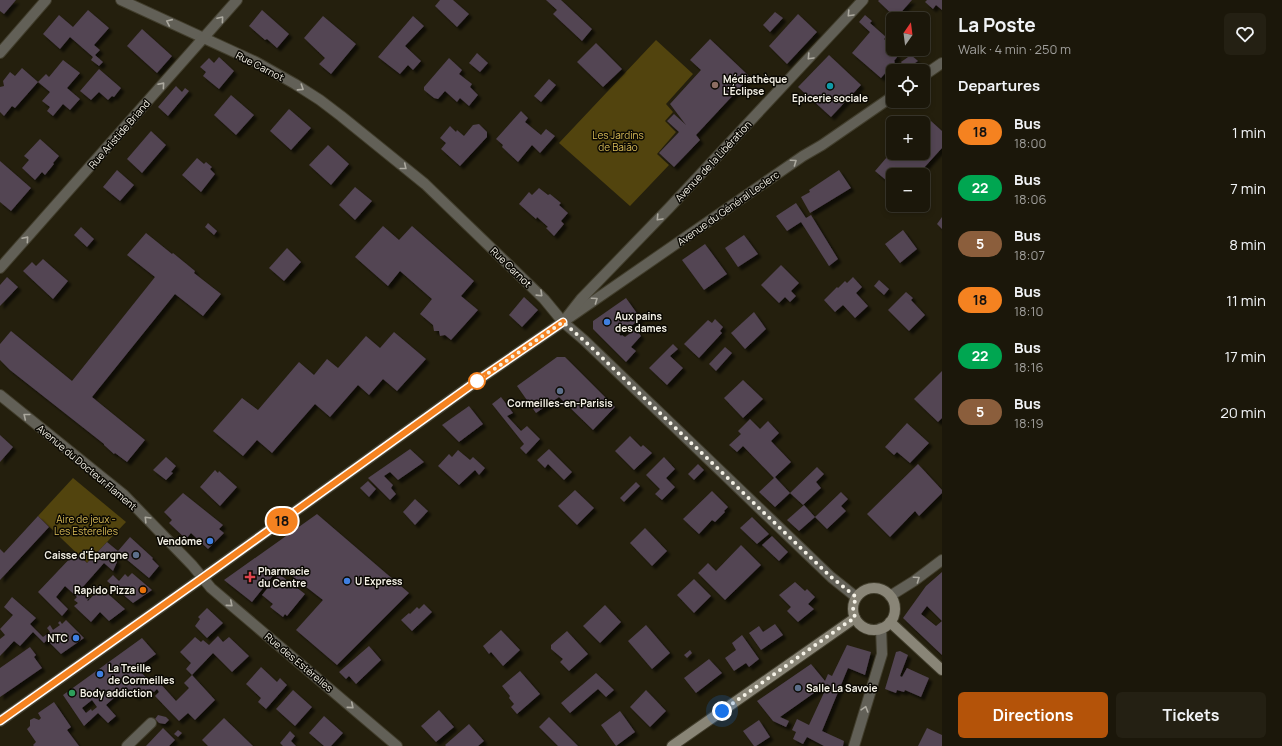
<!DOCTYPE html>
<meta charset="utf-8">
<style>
:root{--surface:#1b170a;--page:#242013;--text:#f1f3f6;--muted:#a09f9c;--line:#39362b;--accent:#b45309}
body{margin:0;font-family:Manrope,sans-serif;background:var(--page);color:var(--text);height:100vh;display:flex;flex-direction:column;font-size:15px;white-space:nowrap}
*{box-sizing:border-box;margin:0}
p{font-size:13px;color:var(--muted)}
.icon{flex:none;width:22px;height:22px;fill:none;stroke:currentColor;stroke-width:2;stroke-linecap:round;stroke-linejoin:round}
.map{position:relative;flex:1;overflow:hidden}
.side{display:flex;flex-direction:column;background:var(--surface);width:340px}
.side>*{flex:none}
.badge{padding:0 8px;border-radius:13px;font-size:14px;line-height:26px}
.needle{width:26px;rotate:14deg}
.fabs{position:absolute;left:886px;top:12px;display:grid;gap:8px}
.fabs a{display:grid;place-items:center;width:44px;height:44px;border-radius:6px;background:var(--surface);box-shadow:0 2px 6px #0003,0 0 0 1px var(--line);font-size:20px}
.you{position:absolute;width:20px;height:20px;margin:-10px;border:3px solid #fff;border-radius:50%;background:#1a73e8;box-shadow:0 0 0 6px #1a73e833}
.map>.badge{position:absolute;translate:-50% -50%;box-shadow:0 0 0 2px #fff}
h2{padding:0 16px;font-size:15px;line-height:36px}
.round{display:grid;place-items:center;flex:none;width:42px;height:42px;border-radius:6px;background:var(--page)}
.headline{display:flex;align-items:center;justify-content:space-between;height:68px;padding:0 16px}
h1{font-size:19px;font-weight:700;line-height:30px}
.primary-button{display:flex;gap:8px;margin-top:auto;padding:8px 16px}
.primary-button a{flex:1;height:46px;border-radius:6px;background:var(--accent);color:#fff;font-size:16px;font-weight:700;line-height:46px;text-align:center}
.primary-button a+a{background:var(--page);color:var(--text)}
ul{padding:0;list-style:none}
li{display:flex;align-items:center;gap:12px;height:56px;padding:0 16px}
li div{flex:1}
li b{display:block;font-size:15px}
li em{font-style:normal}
li .badge{min-width:44px;font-weight:700;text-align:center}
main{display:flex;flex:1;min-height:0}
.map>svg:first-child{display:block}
</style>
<main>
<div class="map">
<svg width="942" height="746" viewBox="0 0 942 746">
<defs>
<filter id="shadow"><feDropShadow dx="3.5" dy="3.5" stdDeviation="1" flood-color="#0009"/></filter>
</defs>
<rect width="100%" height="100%" fill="#241f0d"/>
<g fill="#52440e">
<polygon points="656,40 693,74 666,104 673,112 665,121 676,132 657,154 669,165 630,206 559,143"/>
<polygon points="73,478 126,522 87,563 38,516"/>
</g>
<g fill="#524453" fill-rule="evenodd" filter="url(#shadow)">
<polygon points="0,0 16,0 4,14 0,11"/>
<polygon points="440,0 453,0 469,14 457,27 435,6"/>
<polygon points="546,0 561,0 592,29 582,41 553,14 557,10"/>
<polygon points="879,0 912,0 896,18 878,1"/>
<polygon points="927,0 942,0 942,10 936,5 933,9 925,2"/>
<polygon points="88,10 109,28 94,45 100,50 95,55 103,62 99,66 91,60 93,57 70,37 60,49 43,34 59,15 73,27"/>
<polygon points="262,10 289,34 277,48 267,39 265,40 249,26"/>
<polygon points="922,11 927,16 923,20 923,19 921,19 918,16"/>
<polygon points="775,12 783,18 770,32 763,25"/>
<polygon points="798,14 817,32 787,64 769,46"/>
<polygon points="865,15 872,21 870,23 886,37 884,39 892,47 890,50 898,56 894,61 895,62 881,78 852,53 870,32 859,22"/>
<polygon points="323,16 356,44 331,74 319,64 325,58 304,38"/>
<polygon points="413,16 424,26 405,46 421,61 413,70 408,65 400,74 378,57"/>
<polygon points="142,29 172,56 157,73 127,46"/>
<polygon points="710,39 750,77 696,135 700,140 674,167 659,153 679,132 667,121 674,114 686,125 670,104 701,70 690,60"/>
<polygon points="596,43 622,69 603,87 577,62"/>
<polygon points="477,53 488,63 480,72 469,63"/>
<polygon points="829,55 861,85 831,117 798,87"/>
<polygon points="911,55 918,61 906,69 901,62"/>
<polygon points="219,57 234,71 219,89 203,76 206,72 200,67 209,58 214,63"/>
<polygon points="449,58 462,70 459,74 472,84 470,87 478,95 469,106 460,98 457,102 445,91 438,99 434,98 424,90 424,87"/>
<polygon points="63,60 80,73 67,88 80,99 70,110 63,104 53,116 47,111 50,107 42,101 50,92 38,82 46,74 49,77"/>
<polygon points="22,68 38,82 15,108 12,106 4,116 0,112 0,87 4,86 3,81 10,72 15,76"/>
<polygon points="99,69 121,88 114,97 112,96 108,100 99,92 91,100 80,91"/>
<polygon points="549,79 556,85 541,102 534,96"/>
<polygon points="176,86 182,92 185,88 189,91 168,116 158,107"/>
<polygon points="231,95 254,115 236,135 214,115"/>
<polygon points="289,109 311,128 291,150 270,131"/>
<polygon points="521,111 528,118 525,122 541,135 546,129 555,136 540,153 532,145 518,162 502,147 503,145 496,139"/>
<polygon points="931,121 942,131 942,148 922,170 919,167 912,175 893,175 893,186 875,171 893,150 893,153 923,153 923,128 925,128"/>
<polygon points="479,124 487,132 487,137 460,166 441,149 446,143 440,138 450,126 456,132 457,130 464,136 473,125"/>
<polygon points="151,131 166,145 142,173 127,159"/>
<polygon points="40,139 59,156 53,163 54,164 45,175 42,172 35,180 22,168 29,160 24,156"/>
<polygon points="328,145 349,164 331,185 309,165"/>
<polygon points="197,158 204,164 206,162 212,167 210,169 215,174 201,192 182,175"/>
<polygon points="0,161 31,188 11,211 0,202"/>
<polygon points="117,170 134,185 120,201 103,187"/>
<polygon points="839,170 851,188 810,213 801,197 810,192 809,190"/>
<polygon points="355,187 372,201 355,220 339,205"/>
<polygon points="539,188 548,195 550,194 561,203 559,205 568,213 561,221 564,224 554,236 546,228 548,227 537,217 536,219 519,204 529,192 532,195"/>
<polygon points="796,203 806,218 811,215 838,259 829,266 801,222 787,231 776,216"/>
<polygon points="942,217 942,229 937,224"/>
<polygon points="208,223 217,231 214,235 205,227"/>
<polygon points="383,226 399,240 412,226 474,281 461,296 478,310 451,340 445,335 440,336 439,331 434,331 433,325 420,314 432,299 400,271 388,286 355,257"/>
<polygon points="81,227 94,239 87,247 74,235"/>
<polygon points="903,230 917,249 900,263 885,244"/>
<polygon points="146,233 172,254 173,253 195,271 194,273 221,294 203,316 175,294 92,397 145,440 127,462 115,453 114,454 104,445 104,444 10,370 0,360 0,344 11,331 72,381 155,277 127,255"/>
<polygon points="744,235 758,254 738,267 725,248"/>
<polygon points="705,244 727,274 704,290 682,260"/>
<polygon points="287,248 301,262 284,281 269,268"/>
<polygon points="43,259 68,281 53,299 23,271 32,262 36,266"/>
<polygon points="781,265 799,283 791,291 796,296 790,302 785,297 779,303 761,285"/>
<polygon points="7,277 18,287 0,306 0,285"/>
<polygon points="853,277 862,287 856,293 868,306 855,318 843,305 835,312 824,300 837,287 838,288 845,281 847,283"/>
<polygon points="879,280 889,289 884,295 874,286"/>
<polygon points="906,292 913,298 911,300 925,315 909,331 888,310"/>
<polygon points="524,297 538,310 522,327 509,315"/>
<polygon points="626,298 641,319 619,334 621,336 622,335 625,337 636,329 641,336 631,347 636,351 626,362 593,329 593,321"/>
<polygon points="754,312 766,329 745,349 731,333"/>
<polygon points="715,319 723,327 720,331 722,333 699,358 684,344 708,320 712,323"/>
<polygon points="394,332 426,359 397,391 383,379 369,395 358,385 330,417 315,404 272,453 257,440 243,456 213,431 242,398 258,410 299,362 314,375 327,359 338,368 366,336 380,348"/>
<polygon points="673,344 678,349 670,356 683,368 667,385 649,368"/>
<polygon points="725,347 732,353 716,371 709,364"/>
<polygon points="557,357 565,357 615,407 593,430 559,397 536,413 517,386"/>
<polygon points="942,371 942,418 938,422 914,399"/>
<polygon points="743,380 763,399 743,418 724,398"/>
<polygon points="501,397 513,413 507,416 521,431 527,426 540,439 526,454 520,448 524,444 492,404"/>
<polygon points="469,406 483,424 459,442 442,425"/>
<polygon points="750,419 760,429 768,421 779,433 771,441 791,462 775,477 790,493 817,467 824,474 816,482 821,488 803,505 790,493 775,507 759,492 774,478 743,446 737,452 729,445 741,434 738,431"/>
<polygon points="907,423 929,443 910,463 897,452 894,455 885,447"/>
<polygon points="0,435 13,447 0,462"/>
<polygon points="630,436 641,447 643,445 652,453 634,470 615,451"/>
<polygon points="410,449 424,462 398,480 390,472 384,476 393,485 391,488 396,494 390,500 368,478"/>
<polygon points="549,449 572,472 564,480 548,464 545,468 537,460"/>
<polygon points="458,450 470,460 473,457 485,468 479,475 475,470 459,485 438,466 449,454 452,457"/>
<polygon points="166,457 176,466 171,472 173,473 166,480 153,470"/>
<polygon points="664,457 675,469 666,478 675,487 662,500 655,494 660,489 646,475"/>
<polygon points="698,464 704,470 694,480 688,474"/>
<polygon points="918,464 942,490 942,493 919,516 915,511 890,537 867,514"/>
<polygon points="215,470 218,473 219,471 237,487 220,506 200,487"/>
<polygon points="368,481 376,489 369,497 360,488"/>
<polygon points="636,482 640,486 624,502 620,498"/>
<polygon points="575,490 594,508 577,525 558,506"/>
<polygon points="712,491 728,507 724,511 725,512 715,522 712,520 699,534 683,519"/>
<polygon points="841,492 848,499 841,506 846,511 827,529 815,517"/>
<polygon points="183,493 223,525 219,529 224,533 208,549 191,533 186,539 169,523 172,520 164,512"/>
<polygon points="415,499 428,511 415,525 403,512"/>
<polygon points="804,505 815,517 799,531 787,520"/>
<polygon points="317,514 409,593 337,665 296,630 323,600 283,569 279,574 276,572 252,602 224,580"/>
<polygon points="38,516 49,527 0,580 0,549 4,553"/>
<polygon points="752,517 769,534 757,544 740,528"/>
<polygon points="645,528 667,551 652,566 630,543"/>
<polygon points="772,536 788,552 779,561 762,545"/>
<polygon points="130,537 153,558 152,559 159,566 149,578 119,553 114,558 117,562 113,571 104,563 81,589 90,598 87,600 88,601 99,589 105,594 106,592 125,609 109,621 100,612 91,622 74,606 78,603 74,600 77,597 65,586 56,597 68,609 62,616 38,592 76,552 87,563 107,542 118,551"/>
<polygon points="741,545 761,565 725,600 698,573 708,563 716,571"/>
<path d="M942 572V655L903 618 926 586ZM927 606 942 621 936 626 921 614Z"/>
<polygon points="132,573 152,590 133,603 107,581 113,575 119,581 125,574 128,577"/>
<polygon points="279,574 305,594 287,616 285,614 283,617 270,607 273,604 262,595"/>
<polygon points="694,579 711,596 694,613 677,595"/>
<polygon points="795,582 805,591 807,589 815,597 808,604 814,609 798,622 787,611 791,607 779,595"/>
<polygon points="12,597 36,618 30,624 43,637 50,632 47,628 50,625 53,630 60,625 58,623 60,621 62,624 66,620 84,638 61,654 47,640 44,643 33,632 20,646 14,641 0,656 0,639 5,635 0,629 13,615 4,607"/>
<polygon points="424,604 432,612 412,631 401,620 409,613 410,614 417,607 419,609"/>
<polygon points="605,605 621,622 600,643 583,626"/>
<polygon points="207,608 223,623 207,638 195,626 200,619 198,617"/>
<polygon points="775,624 783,635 761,650 749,633 759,626 763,632"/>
<polygon points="646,625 670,653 652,669 628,641"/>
<polygon points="501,630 520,650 503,666 491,652 489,654 483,646"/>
<polygon points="567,631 588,654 569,671 560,662 563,659 551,649 551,645"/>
<polygon points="742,635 759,659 749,667 746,663 734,671 725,658 736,650 732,643"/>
<polygon points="218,636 223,642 229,637 249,656 232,672 213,653 192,675 186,669 191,663 180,652 195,637 201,642 203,640 209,645"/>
<path d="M142 638 156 654 137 668 153 685 158 681 176 701 189 688 184 683 192 675 215 700 195 720 188 713 179 721 155 696 159 692 157 689 154 692 150 689 147 692 144 689 136 697 126 687 106 705 116 716 108 723 98 713 84 726 63 695ZM92 700 97 707 92 711 91 709 86 713 82 708Z"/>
<polygon points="847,645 871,652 865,675 848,668 822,731 844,741 843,746 824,746 807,737 803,744 793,739 796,732 792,730 797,719 809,725 828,684 814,693 780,717 789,721 786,727 773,721 757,701 811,664 825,681 828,674 832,676"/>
<polygon points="369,646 381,660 356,684 349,676 346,679 339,672"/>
<polygon points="30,647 36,655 34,657 42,668 0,697 0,668"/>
<polygon points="690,650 692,653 687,658 684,655"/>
<polygon points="900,651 908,655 900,676 902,677 907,668 929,678 921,697 905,690 904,692 897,690 896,693 885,689 896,652"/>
<polygon points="709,659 722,673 696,693 684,678"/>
<polygon points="261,667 277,682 280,678 287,685 266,709 258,702 261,698 246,684"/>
<polygon points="520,671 540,694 517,714 511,707 514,704 509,698 510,696 502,686"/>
<polygon points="596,673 614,690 606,697 598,689 570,713 561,703"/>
<polygon points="293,690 312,707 295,726 276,709"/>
<polygon points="646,690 666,711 650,727 630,707"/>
<polygon points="54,702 69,724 71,727 67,730 79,746 34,746 33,745 36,742 27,729 30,726 30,720 34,718 39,720 41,718 38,713"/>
<polygon points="439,710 454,727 436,742 421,726"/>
<polygon points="620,711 635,732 616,746 601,725"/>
<polygon points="158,715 166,717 169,720 165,724 159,723 155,719"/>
<polygon points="324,716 343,733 331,746 324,746 309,733"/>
<polygon points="549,717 578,746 558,746 539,727"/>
<polygon points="224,718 253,746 208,746 202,740"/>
<polygon points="759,720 770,737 756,746 754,746 743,731"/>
<polygon points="469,724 484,741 478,746 446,746 445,745"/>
<polygon points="163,728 175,740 169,746 146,746"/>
<polygon points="927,728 942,735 942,746 918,746"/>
<polygon points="178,730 182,733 178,737 174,734"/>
<polygon points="290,731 295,736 291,741 296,746 283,746 280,743"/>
</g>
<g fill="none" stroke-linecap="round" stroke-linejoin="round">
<defs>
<g id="minor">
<polyline points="121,0 256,62 295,84 320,100 341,116 425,184 544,299 563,322 803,156 822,145 893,96"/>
<polyline points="0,53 46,0"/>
<polyline points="923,76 942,63"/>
<polyline points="0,395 124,495 192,565 211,588 397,746"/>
<polyline points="890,596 914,581 942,560"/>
<polyline points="127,746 151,723"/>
<polyline points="854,746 882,654 881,628"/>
</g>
<g id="tertiary">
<polyline points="0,268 237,0"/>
<polyline points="563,322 584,340 831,577 856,597"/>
<polyline points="0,721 212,571 481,378 563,322 581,299 669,208 863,0"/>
</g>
<g id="secondary">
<circle cx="874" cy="609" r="21"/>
<polyline points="890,622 942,670"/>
<polyline points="672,746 855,618"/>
</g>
</defs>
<use href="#minor" stroke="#413d2c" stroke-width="12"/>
<use href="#tertiary" stroke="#413d2c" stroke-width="12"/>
<use href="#secondary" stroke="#413d2c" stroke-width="12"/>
<use href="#minor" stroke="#626057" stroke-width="10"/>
<use href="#tertiary" stroke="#626057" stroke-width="10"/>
<use href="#secondary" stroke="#898577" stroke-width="10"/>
</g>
<defs><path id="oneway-chevron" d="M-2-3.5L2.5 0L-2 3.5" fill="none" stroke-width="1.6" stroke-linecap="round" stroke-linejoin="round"/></defs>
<g stroke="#aca99f">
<use href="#oneway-chevron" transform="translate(850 14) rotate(133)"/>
<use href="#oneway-chevron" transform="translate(221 19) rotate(-50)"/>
<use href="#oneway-chevron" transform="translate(169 22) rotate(-156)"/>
<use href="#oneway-chevron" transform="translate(810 57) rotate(133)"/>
<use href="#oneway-chevron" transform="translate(162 85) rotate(-49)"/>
<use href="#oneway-chevron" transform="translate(301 88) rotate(33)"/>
<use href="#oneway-chevron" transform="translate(794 162) rotate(-35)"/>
<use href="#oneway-chevron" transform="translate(404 167) rotate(39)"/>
<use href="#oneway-chevron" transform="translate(659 218) rotate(133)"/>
<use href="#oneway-chevron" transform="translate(26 239) rotate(-49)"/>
<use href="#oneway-chevron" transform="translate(540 294) rotate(44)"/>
<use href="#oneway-chevron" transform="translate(595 300) rotate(-35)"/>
<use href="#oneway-chevron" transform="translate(26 416) rotate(-141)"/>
<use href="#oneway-chevron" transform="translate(147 519) rotate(-134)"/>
<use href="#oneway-chevron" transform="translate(917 579) rotate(-35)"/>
<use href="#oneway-chevron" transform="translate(230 604) rotate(40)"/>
<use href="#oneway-chevron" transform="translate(351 706) rotate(40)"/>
<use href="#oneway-chevron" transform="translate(865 709) rotate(-73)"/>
</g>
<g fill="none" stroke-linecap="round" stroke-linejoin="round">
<defs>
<polyline id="line" points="0,721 212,571 481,378 563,322"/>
</defs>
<use href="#line" stroke="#fff" stroke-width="9"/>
<use href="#line" stroke="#f58220" stroke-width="6"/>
<polyline stroke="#f5f2e7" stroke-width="4" stroke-dasharray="0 7.2" points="477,381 563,322 590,346 831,577 856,597 853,608 855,618 848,622 722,711"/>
</g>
<circle fill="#8d6e63" stroke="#0b0903" stroke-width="1.5" cx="715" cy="85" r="4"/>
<circle fill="#0f9aa8" stroke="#0b0903" stroke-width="1.5" cx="830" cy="86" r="4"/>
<g fill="#3f7fe0" stroke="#0b0903" stroke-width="1.5">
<circle cx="607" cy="322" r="4"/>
<circle cx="210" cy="541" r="4"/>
<circle cx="347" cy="581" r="4"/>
<circle cx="76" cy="638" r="4"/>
<circle cx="100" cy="674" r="4"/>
</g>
<circle fill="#fff" stroke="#f58220" stroke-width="2" cx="477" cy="381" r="8"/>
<g fill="#5c6f8a" stroke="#0b0903" stroke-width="1.5">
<circle cx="560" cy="391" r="4"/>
<circle cx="136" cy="555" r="4"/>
<circle cx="798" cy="688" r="4"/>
</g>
<path fill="#e0444e" stroke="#0b0903" stroke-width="1.5" d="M248 571h4v4h4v4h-4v4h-4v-4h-4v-4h4z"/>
<circle fill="#e8710a" stroke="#0b0903" stroke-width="1.5" cx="143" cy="590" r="4"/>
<circle fill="#2e9e5b" stroke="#0b0903" stroke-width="1.5" cx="72" cy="693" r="4"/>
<g text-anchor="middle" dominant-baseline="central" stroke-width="3" stroke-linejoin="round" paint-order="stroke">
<g font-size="10" fill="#f5f2e7" stroke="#0b0903">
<text transform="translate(260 66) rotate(27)">Rue Carnot</text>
<text transform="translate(119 134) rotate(-49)">Rue Aristide Briand</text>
<text transform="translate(713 161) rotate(-47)">Avenue de la Libération</text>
<text transform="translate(728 208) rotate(-35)">Avenue du Général Leclerc</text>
<text transform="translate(511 267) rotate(44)">Rue Carnot</text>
<text transform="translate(87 467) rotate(40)">Avenue du Docteur Flament</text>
<text transform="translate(299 662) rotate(40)">Rue des Estérelles</text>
</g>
<g font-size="10" font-weight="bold" fill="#f5f2e7" stroke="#0b0903" text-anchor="start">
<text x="723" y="79">Médiathèque<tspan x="723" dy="12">L'Éclipse</tspan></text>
<text x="830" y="98" text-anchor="middle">Epicerie sociale</text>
<text x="615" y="316">Aux pains<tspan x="615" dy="12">des dames</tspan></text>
<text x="560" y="403" text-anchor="middle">Cormeilles-en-Parisis</text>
<text x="202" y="541" text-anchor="end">Vendôme</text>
<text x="128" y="555" text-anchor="end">Caisse d'Épargne</text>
<text x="258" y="571">Pharmacie<tspan x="258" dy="12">du Centre</tspan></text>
<text x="355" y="581">U Express</text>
<text x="135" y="590" text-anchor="end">Rapido Pizza</text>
<text x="68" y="638" text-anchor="end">NTC</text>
<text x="108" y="668">La Treille<tspan x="108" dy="12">de Cormeilles</tspan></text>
<text x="806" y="688">Salle La Savoie</text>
<text x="80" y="693">Body addiction</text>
</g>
<g font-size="10" fill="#dbbd58" stroke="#0b0903">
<text x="618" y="135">Les Jardins<tspan x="618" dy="12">de Baião</tspan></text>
<text x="86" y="519">Aire de jeux -<tspan x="86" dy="12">Les Esterelles</tspan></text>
</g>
</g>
</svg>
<div class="fabs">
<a><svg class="needle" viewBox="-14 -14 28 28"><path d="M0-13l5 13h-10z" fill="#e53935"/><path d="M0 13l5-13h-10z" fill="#a09f9c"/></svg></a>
<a><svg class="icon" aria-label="locate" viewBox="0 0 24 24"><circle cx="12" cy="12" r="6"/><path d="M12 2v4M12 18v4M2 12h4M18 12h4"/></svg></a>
<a>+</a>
<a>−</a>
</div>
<div class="you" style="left:722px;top:711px"></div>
<b class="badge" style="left:282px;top:521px;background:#f58220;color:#111">18</b>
</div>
<section class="side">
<div class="headline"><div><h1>La Poste</h1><p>Walk · 4 min · 250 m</p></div><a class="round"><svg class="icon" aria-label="heart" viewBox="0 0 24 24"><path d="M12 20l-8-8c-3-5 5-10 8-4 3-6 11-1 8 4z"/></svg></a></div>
<h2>Departures</h2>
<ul>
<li><span class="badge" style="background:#f58220;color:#111">18</span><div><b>Bus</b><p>18:00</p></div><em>1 min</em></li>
<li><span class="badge" style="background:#00a651;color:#fff">22</span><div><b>Bus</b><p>18:06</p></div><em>7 min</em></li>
<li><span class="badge" style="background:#8b5e3c;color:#fff">5</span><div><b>Bus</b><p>18:07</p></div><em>8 min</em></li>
<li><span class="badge" style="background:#f58220;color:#111">18</span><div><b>Bus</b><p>18:10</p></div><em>11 min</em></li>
<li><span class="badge" style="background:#00a651;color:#fff">22</span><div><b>Bus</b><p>18:16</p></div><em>17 min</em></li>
<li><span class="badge" style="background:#8b5e3c;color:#fff">5</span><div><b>Bus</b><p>18:19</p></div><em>20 min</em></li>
</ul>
<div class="primary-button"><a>Directions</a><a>Tickets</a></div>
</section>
</main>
